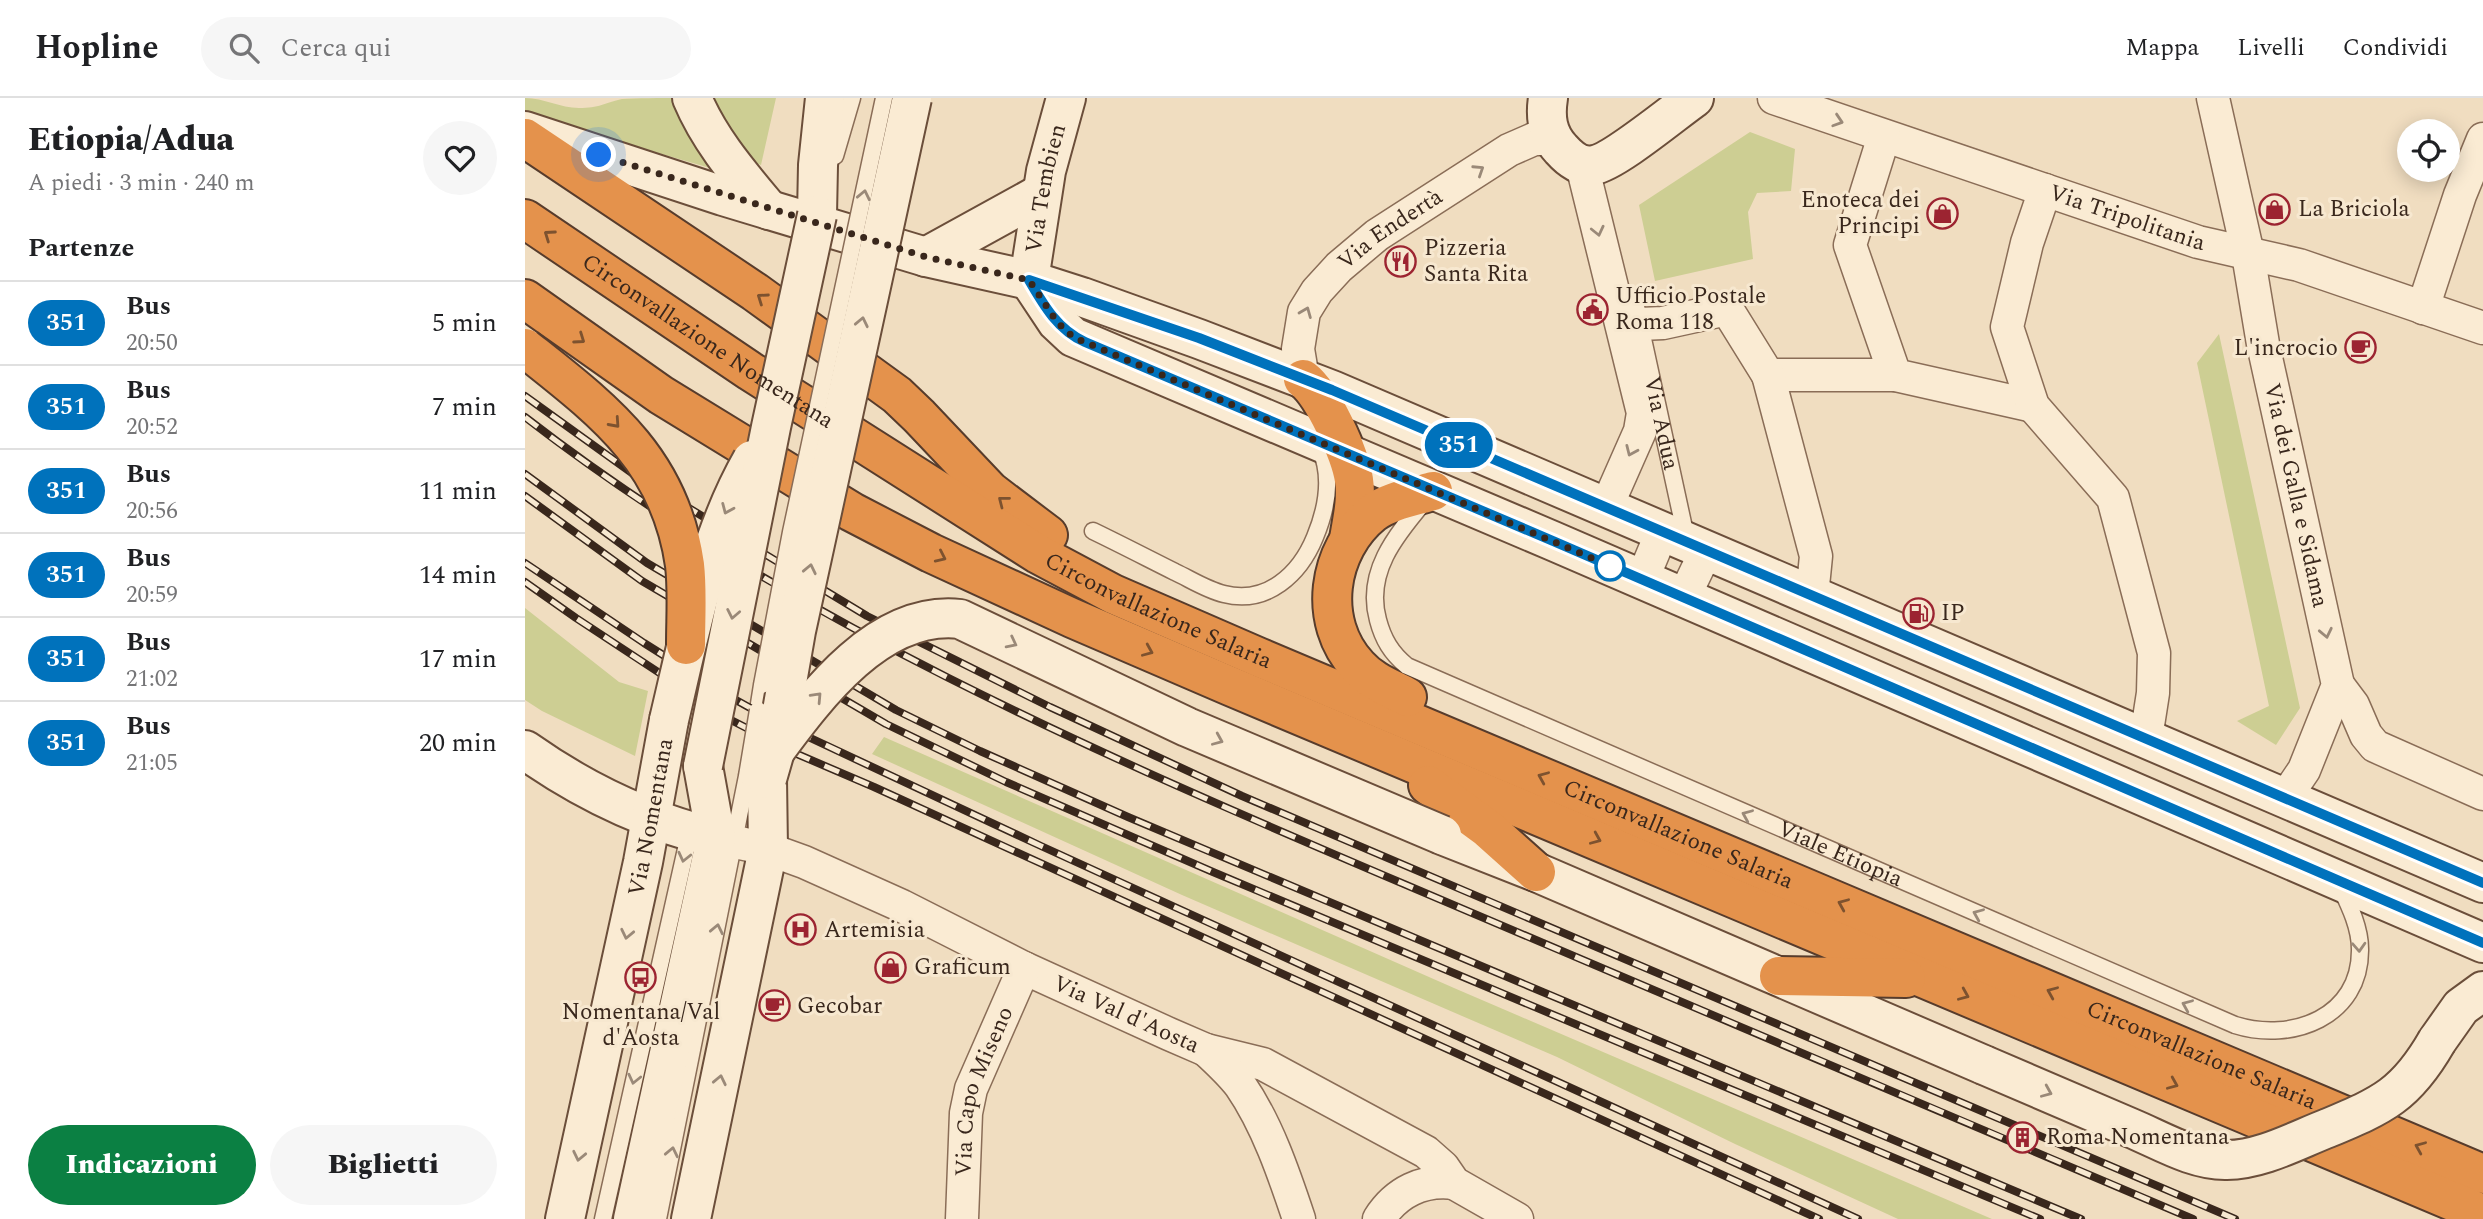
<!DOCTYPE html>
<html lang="it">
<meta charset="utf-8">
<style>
:root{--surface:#fff;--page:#f6f6f6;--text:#202124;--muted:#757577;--line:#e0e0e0;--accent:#0b8043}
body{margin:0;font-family:Spectral,serif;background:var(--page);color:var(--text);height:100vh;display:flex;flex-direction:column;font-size:26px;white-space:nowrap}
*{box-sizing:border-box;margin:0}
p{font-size:23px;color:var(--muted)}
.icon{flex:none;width:38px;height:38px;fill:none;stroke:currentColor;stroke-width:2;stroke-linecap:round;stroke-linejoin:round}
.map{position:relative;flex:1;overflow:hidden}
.drawer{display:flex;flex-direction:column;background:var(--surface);width:525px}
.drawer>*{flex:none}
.badge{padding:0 14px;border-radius:23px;font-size:24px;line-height:46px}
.fabs{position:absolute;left:1872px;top:21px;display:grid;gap:14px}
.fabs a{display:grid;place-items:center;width:63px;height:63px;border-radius:50%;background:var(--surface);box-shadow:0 4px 18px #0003;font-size:35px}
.you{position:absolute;width:35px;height:35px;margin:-18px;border:5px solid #fff;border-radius:50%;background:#1a73e8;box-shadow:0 0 0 10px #1a73e833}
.map>.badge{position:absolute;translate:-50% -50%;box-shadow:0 0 0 4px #fff}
h2{padding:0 28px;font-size:26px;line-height:63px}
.round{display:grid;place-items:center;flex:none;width:74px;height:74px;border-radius:37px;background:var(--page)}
.summary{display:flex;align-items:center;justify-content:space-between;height:119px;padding:0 28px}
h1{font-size:33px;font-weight:800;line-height:52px}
.action{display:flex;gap:14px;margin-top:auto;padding:14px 28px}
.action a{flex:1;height:80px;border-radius:42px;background:var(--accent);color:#fff;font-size:28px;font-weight:800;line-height:80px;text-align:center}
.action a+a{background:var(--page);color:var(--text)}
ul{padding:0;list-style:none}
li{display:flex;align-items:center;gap:21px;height:84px;padding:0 28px;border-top:2px solid var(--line)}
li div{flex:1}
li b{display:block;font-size:26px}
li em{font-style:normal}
li .badge{min-width:77px;font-weight:700;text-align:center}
header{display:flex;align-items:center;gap:42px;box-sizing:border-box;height:98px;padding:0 35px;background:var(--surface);border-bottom:2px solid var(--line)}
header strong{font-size:33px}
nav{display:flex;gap:38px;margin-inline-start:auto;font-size:24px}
.search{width:490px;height:63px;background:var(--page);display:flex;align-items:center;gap:18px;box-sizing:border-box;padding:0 24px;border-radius:38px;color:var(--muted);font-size:26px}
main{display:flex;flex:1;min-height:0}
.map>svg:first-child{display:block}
</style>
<header>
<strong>Hopline</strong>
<div class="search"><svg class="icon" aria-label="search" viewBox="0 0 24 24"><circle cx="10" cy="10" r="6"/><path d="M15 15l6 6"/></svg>Cerca qui</div>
<nav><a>Mappa</a><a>Livelli</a><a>Condividi</a></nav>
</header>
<main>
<section class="drawer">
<div class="summary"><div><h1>Etiopia/Adua</h1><p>A piedi · 3 min · 240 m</p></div><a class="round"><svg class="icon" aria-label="heart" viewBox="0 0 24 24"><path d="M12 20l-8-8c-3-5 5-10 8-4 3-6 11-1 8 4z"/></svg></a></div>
<h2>Partenze</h2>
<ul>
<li><span class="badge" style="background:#0072bc;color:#fff">351</span><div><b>Bus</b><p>20:50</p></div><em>5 min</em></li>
<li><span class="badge" style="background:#0072bc;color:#fff">351</span><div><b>Bus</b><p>20:52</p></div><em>7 min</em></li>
<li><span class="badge" style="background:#0072bc;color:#fff">351</span><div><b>Bus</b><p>20:56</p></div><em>11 min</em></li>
<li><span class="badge" style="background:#0072bc;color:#fff">351</span><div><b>Bus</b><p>20:59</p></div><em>14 min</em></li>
<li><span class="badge" style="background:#0072bc;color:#fff">351</span><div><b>Bus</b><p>21:02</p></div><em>17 min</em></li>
<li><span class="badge" style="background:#0072bc;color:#fff">351</span><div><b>Bus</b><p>21:05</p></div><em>20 min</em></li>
</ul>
<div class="action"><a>Indicazioni</a><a>Biglietti</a></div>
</section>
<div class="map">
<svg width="1958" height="1121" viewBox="0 0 1958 1121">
<rect width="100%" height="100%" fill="#f0ddc0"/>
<g fill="#cdce93">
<path d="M0 0C19 0 35 10 54 10 74 10 80 5 97 1 111 0 137 0 153 0L192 72 33 26 0 14Z"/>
<path d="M187 0H251L236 67C211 59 199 22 187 0Z"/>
<polygon points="1225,34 1270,51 1266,93 1232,95 1223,114 1228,161 1130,183 1114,107"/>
<polygon points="1694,236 1775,610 1751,647 1712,623 1744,608 1672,265"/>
<polygon points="0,510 94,584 123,593 110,658 17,613 0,602"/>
<polygon points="359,639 929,890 1467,1121 1373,1121 1210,1046 1032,959 657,797 347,656"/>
</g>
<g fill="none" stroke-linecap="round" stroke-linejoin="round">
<defs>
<g id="lane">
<polyline points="310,58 327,0"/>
<path id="s1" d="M1110 204 1161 439"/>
<path id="s2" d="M899 404C870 438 840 475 853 522 858 541 866 555 882 568L1710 927C1767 945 1836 919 1835 851 1835 830 1825 809 1816 790"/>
<path d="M568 433C595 446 622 460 650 474 665 481 682 492 699 496 742 507 775 476 790 439 802 410 808 379 795 350"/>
<polyline points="233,612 237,587"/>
<polyline points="78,1121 165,733"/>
<polyline points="133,1121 222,678"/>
</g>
<g id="street">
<path id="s3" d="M1249 0 1673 144 1774 167 1958 230"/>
<path id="s4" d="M1688 0 1723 156 1738 246 1813 587 1779 672 1760 700"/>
<polyline points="1359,38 1325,147 1370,277 1508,308"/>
<polyline points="1057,67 1118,315 1115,333 1081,410"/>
<polyline points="1520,92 1502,145 1482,229 1508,308 1588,400 1629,555 1628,595 1621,640"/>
<polyline points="1898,210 1935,97 1958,41"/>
<polyline points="1115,226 1138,225 1202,211 1243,277 1370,277"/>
<polyline points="1243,277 1291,458 1287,498"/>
<path id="s5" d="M778 281 773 251 779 214 792 193 814 169 852 137 984 52 1009 41H1028"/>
<polyline points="1117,482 1137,434"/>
<polyline points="1158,501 1181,453"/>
<polyline points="1813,587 1828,607 1841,637 1850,648 1958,696"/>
<path id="s6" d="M191 740 243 751 279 764 377 808 499 870 644 936 681 952 738 966 901 1054 918 1069 929 1085 992 1121"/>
<path d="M681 952C693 963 705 974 715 987 742 1026 759 1076 774 1121"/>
<path id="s7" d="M437 1121 441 1015 446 991 499 870"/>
<path d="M854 1121C871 1094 898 1081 929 1085"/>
</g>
<g id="secondary">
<path d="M167 0C185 43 215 77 244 112"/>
<path d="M1023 0C1020 19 1022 36 1036 51 1044 60 1055 70 1069 67 1089 64 1149 14 1169 0"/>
<polyline points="0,33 198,98 401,159 504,182 557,199 674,241 807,292 1958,785"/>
<polyline points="292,117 293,67 300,0"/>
<polyline points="401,159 517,95"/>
<polyline points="504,182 532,224 548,239 1028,443 1958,845"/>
<path id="s8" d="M504 182 521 73 541 0"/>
<path d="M0 652C58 693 123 724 191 740"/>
<polyline points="917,737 1011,774 1459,967"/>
<polyline points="1912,943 1936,909 1958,893"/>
<path id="s9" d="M40 1121 118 764 144 622"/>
<polyline points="108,1121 191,740 178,668"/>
<polyline points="166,1121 243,751 242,681"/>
</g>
<g id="highway">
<polyline points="0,40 230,194 372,297 394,318 465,393 523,437"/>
<path id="s10" d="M0 121 225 273 513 456 588 496 733 559 1958 1076"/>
<polyline points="0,201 136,297 327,414 406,455 547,520 705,588 1958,1116"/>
<path d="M778 281C798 296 825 356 829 382 832 402 827 422 824 441"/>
<path d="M882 599C865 590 846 583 833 568 792 524 802 452 848 415 864 403 888 399 908 393"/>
<polyline points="903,687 963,731 1011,774"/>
<polyline points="1254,878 1381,880"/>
</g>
</defs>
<use href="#lane" stroke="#8a6d57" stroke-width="19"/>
<use href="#street" stroke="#8a6d57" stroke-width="35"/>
<use href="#secondary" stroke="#6b4e3a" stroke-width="42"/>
<use href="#highway" stroke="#573c2c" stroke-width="42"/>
<use href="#lane" stroke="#faebd3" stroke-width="16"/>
<use href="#street" stroke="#faebd3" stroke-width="32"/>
<use href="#secondary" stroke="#faebd3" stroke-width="38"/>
<use href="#highway" stroke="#e4924c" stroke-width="38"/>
<defs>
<g id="rail">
<polyline points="0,298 111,378 342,518 525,609 717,698 1710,1121"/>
<path d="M0 319C260 521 578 658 879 786 1142 898 1406 1009 1668 1121"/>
<polyline points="0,376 122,465 371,612 455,653 603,719 1556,1121"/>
<polyline points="0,398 117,483 361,626 481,684 688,774 1515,1121"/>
<polyline points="0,465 119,545 200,596 247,622 516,748 1333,1121"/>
<polyline points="0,484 51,520 206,622 272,656 349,689 1294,1121"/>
</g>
</defs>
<use href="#rail" stroke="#39271c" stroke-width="8"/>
<use href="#rail" stroke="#f7e8d0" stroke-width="5" stroke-dasharray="16" stroke-linecap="butt"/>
<defs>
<g id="lane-bridge">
<polyline points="237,587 266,434 359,0"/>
<polyline points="222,678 233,612"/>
</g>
<g id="secondary-bridge">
<path d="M144 622C165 534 182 441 227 362"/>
<path d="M250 653C292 596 355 512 435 521L662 629 917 737"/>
<polyline points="178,668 246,329 292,117"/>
<polyline points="242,681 250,653 271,533 387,0"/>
<path d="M1459 967C1508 988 1557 1009 1606 1030 1635 1042 1669 1063 1702 1062 1736 1062 1772 1042 1803 1030 1858 1007 1881 997 1912 943"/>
</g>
<path id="highway-bridge" d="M0 250C78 312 145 361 160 467 163 493 161 520 161 547"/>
</defs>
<use href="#lane-bridge" stroke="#8a6d57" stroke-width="19" stroke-linecap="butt"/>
<use href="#secondary-bridge" stroke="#6b4e3a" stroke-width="42" stroke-linecap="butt"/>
<use href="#highway-bridge" stroke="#573c2c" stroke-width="42" stroke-linecap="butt"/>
<use href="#lane-bridge" stroke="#faebd3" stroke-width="16"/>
<use href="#secondary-bridge" stroke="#faebd3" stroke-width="38"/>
<use href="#highway-bridge" stroke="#e4924c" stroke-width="38"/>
</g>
<defs><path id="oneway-chevron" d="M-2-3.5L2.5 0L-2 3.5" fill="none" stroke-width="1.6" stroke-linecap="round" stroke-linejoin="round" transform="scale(1.75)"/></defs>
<g stroke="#9a8978">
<use href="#oneway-chevron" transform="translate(1313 23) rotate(18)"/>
<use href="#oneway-chevron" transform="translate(954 72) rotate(-33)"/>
<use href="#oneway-chevron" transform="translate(339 97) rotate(-78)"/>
<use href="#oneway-chevron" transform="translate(1073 133) rotate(77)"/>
<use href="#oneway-chevron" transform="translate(781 214) rotate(-68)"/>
<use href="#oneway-chevron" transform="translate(337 224) rotate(-78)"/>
<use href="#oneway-chevron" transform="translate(1106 353) rotate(114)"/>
<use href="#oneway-chevron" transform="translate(202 411) rotate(113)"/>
<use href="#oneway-chevron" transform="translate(285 471) rotate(-78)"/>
<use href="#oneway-chevron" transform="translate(208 516) rotate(101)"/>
<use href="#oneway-chevron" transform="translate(1801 535) rotate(78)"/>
<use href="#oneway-chevron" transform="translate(487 545) rotate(27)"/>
<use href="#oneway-chevron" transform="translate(292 599) rotate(-47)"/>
<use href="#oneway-chevron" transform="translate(693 642) rotate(23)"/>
<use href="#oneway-chevron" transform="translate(1222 717) rotate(-157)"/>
<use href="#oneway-chevron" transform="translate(159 759) rotate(103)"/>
<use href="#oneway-chevron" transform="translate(1453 816) rotate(-157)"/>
<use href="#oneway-chevron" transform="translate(192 831) rotate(-78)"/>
<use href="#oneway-chevron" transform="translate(102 836) rotate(102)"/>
<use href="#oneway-chevron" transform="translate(1834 849) rotate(87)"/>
<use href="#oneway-chevron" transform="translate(1662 907) rotate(-157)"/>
<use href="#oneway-chevron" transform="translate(109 981) rotate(103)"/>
<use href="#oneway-chevron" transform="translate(195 982) rotate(-78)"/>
<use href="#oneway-chevron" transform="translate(1522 994) rotate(23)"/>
<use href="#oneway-chevron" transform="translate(147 1054) rotate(-78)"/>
<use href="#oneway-chevron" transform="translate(54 1058) rotate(102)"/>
</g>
<g stroke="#7d522f">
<use href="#oneway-chevron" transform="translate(24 137) rotate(-145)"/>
<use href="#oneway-chevron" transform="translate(237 200) rotate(-145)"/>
<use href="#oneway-chevron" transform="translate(55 241) rotate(35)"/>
<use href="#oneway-chevron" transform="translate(90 325) rotate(48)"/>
<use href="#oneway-chevron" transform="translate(478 403) rotate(-142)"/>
<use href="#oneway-chevron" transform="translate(416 459) rotate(25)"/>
<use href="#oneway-chevron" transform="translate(623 553) rotate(23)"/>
<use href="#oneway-chevron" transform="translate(1018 679) rotate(-157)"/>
<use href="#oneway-chevron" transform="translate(1071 741) rotate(23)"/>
<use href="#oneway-chevron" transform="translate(1318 806) rotate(-157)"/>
<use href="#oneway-chevron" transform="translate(1527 894) rotate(-157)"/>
<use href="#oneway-chevron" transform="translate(1439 897) rotate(23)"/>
<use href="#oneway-chevron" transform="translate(1648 986) rotate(23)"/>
<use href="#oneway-chevron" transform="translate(1895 1049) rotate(-157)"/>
</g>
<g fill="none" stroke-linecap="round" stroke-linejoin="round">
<defs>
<path id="line" d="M1958 785 807 292 674 240 504 182C519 208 533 232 560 244L1028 443 1958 845"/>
</defs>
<use href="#line" stroke="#fff" stroke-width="16"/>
<use href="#line" stroke="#0072bc" stroke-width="10"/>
<polyline stroke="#39271c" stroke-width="7" stroke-dasharray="0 12.6" points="74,57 401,159 504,182 532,224 548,239 1095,472 1085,468"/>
</g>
<defs>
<symbol id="shop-ring" viewBox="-11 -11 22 22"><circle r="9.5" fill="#f7e8d0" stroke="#9c2431" stroke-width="1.5"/><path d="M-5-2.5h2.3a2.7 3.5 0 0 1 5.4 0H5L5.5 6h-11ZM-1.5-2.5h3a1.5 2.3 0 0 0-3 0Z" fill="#9c2431"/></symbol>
<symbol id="restaurant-ring" viewBox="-11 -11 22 22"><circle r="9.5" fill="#f7e8d0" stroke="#9c2431" stroke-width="1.5"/><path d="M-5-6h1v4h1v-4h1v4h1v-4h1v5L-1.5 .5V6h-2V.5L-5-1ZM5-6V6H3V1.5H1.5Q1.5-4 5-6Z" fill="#9c2431"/></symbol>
<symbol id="civic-ring" viewBox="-11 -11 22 22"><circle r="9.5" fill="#f7e8d0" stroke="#9c2431" stroke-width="1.5"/><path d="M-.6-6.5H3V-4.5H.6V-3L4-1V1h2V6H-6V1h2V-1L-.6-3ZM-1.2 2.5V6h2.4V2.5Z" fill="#9c2431"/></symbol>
<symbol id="cafe-ring" viewBox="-11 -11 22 22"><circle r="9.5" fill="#f7e8d0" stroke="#9c2431" stroke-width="1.5"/><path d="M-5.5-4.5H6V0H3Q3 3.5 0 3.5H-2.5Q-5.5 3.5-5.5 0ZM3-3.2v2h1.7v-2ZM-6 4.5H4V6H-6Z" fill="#9c2431"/></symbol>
<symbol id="fuel-ring" viewBox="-11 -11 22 22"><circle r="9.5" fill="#f7e8d0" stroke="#9c2431" stroke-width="1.5"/><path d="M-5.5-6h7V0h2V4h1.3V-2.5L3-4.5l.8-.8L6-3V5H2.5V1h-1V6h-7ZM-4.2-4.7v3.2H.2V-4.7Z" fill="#9c2431"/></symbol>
<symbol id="hospital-ring" viewBox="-11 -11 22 22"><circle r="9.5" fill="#f7e8d0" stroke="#9c2431" stroke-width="1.5"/><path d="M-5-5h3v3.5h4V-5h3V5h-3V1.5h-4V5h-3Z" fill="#9c2431"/></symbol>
<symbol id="bus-ring" viewBox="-11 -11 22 22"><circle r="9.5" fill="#f7e8d0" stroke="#9c2431" stroke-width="1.5"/><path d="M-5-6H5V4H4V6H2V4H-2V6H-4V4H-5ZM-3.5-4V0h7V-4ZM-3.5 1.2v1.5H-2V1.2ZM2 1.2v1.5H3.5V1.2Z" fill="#9c2431"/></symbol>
<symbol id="building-ring" viewBox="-11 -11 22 22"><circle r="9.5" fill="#f7e8d0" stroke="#9c2431" stroke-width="1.5"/><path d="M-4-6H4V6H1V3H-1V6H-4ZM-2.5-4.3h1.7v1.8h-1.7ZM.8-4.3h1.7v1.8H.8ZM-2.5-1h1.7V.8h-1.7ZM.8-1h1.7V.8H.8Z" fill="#9c2431"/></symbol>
</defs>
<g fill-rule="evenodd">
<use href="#shop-ring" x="1732" y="94" width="35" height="35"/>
<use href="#shop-ring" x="1400" y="98" width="35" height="35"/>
<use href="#restaurant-ring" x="858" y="146" width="35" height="35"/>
<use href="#civic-ring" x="1050" y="194" width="35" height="35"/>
<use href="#cafe-ring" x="1818" y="232" width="35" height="35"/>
<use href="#fuel-ring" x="1376" y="498" width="35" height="35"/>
<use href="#hospital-ring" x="258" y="814" width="35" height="35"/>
<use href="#shop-ring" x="348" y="852" width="35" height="35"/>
<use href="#bus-ring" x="98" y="862" width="35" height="35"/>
<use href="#cafe-ring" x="232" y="890" width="35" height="35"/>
<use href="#building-ring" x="1480" y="1022" width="35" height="35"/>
</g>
<circle fill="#fff" stroke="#0072bc" stroke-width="3.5" cx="1085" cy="468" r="14"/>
<g text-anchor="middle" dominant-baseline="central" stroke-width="6" stroke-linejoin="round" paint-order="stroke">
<g font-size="23" fill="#39271c" stroke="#f7e8d0">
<text stroke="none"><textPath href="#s8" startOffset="93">Via Tembien</textPath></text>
<text stroke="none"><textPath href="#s3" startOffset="373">Via Tripolitania</textPath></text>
<text stroke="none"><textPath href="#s5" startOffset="189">Via Endertà</textPath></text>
<text stroke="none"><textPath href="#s10" startOffset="220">Circonvallazione Nomentana</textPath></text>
<text stroke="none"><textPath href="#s1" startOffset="124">Via Adua</textPath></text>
<text stroke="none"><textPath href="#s4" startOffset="406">Via dei Galla e Sidama</textPath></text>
<text stroke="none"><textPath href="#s10" startOffset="746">Circonvallazione Salaria</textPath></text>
<text stroke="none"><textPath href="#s9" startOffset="411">Via Nomentana</textPath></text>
<text stroke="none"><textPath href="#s10" startOffset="1312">Circonvallazione Salaria</textPath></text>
<text stroke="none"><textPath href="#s2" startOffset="660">Viale Etiopia</textPath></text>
<text stroke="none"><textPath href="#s6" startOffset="448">Via Val d'Aosta</textPath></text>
<text stroke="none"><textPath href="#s10" startOffset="1880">Circonvallazione Salaria</textPath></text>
<text stroke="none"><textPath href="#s7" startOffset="131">Via Capo Miseno</textPath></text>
</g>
<g font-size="23" fill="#39271c" stroke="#f7e8d0" text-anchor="start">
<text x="1395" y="102" text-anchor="end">Enoteca dei<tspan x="1395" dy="26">Principi</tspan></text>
<text x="1773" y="111">La Briciola</text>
<text x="899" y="150">Pizzeria<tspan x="899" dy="26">Santa Rita</tspan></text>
<text x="1090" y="198">Ufficio Postale<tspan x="1090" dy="26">Roma 118</tspan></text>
<text x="1813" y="250" text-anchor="end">L'incrocio</text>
<text x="1416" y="515">IP</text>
<text x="299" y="832">Artemisia</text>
<text x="389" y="869">Graficum</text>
<text x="272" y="908">Gecobar</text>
<text x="116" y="914" text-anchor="middle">Nomentana/Val<tspan x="116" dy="26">d'Aosta</tspan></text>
<text x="1521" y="1039">Roma Nomentana</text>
</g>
</g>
</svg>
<div class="fabs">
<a><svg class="icon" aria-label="locate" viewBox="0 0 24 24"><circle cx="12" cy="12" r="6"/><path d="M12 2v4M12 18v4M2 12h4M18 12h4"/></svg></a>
</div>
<div class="you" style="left:74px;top:57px"></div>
<b class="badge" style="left:934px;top:347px;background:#0072bc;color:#fff">351</b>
</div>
</main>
